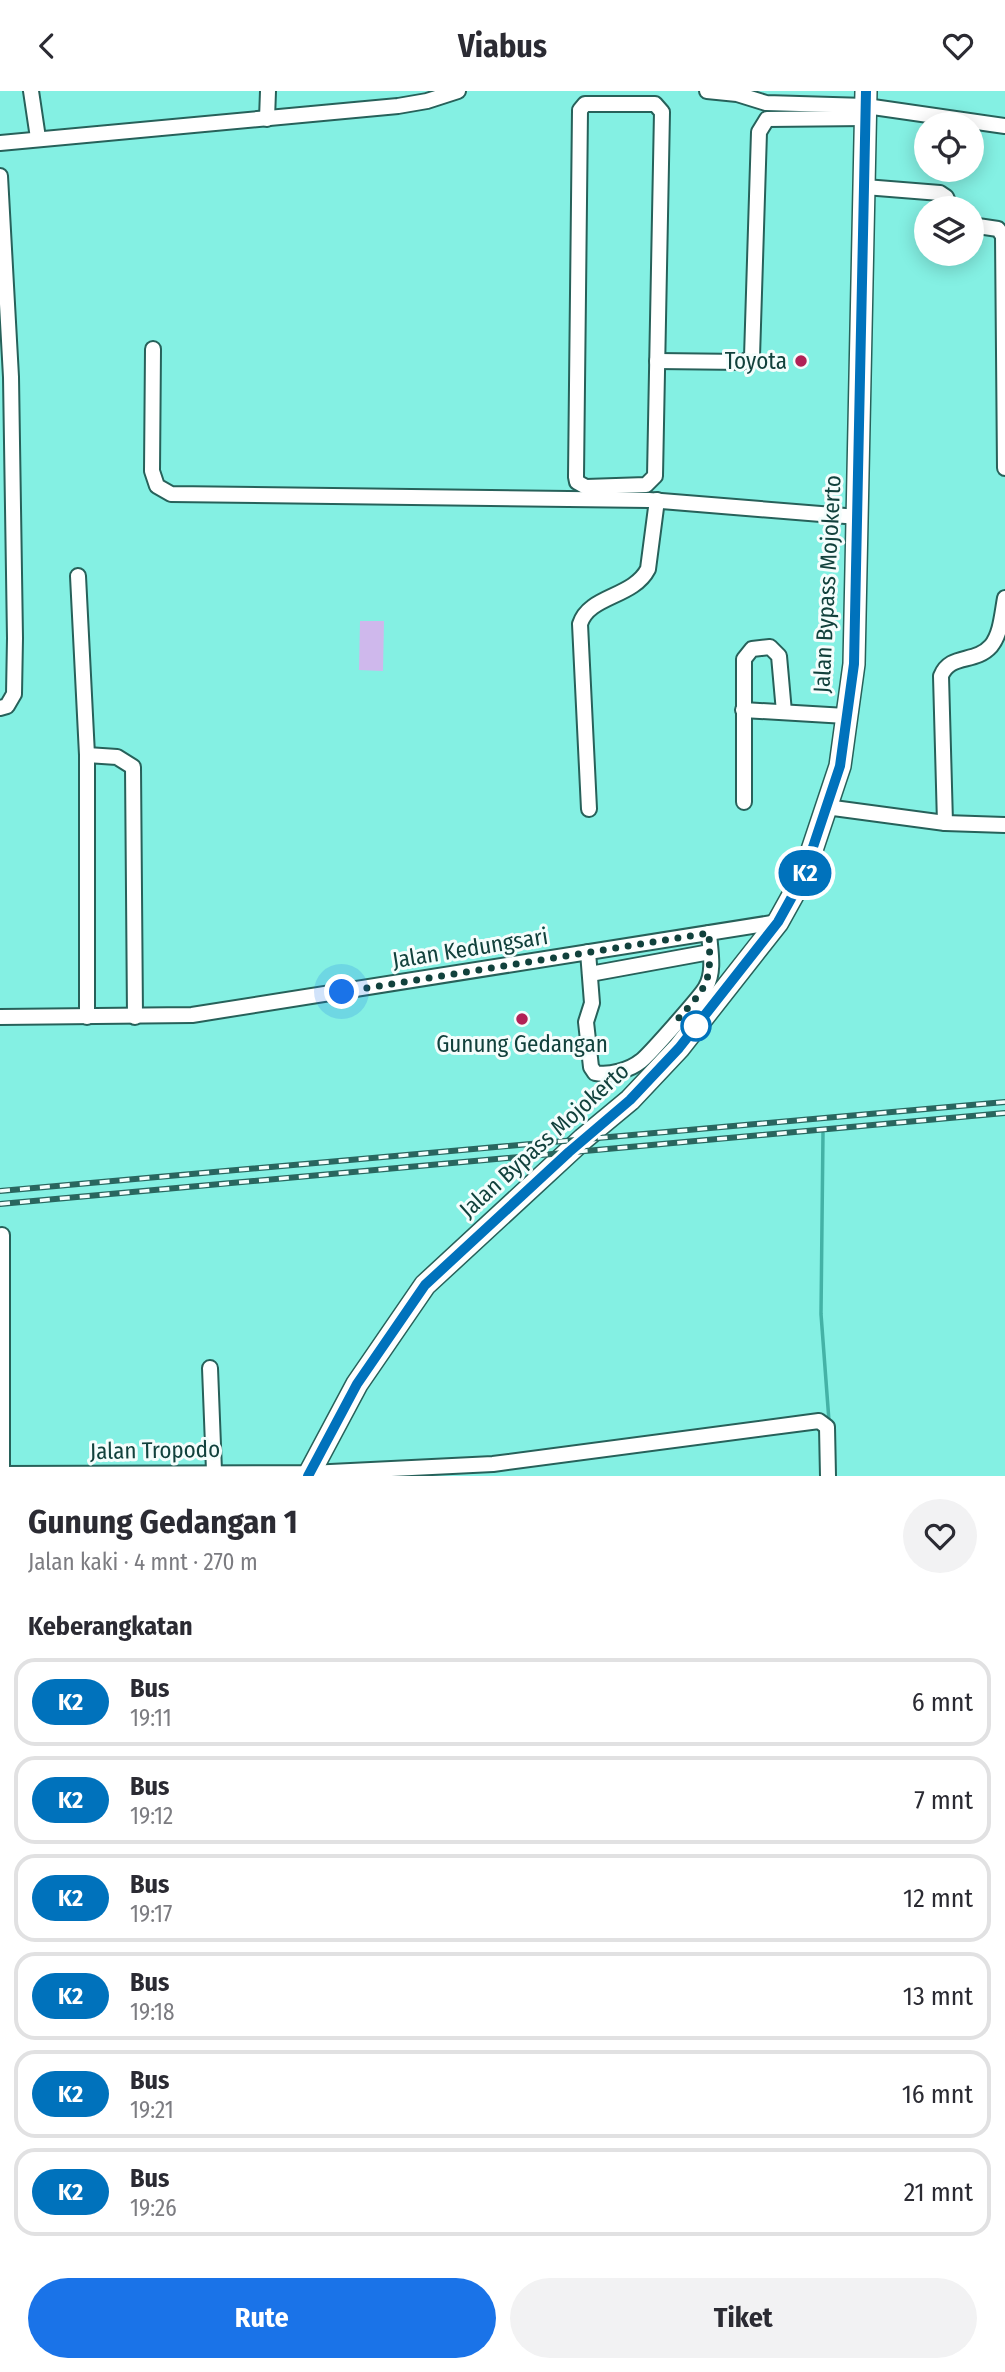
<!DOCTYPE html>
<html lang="id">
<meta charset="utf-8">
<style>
:root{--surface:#fff;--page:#f2f2f3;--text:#2b2b33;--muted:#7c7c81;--line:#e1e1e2;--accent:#1a73e8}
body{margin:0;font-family:"Fira Sans Condensed",sans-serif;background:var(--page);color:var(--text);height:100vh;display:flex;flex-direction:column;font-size:26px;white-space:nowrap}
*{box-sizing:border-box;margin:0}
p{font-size:23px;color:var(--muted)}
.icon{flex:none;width:38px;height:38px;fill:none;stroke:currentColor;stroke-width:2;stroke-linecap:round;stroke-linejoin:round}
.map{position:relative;height:1385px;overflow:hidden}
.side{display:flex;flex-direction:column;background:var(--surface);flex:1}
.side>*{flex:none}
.badge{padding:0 14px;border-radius:23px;font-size:24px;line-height:46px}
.buttons{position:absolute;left:914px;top:21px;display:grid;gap:14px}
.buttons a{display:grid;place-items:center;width:70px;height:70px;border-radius:50%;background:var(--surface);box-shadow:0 4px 18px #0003;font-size:35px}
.you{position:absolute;width:35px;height:35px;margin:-18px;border:5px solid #fff;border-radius:50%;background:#1a73e8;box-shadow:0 0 0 10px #1a73e833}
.map>.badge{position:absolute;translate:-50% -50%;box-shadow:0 0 0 4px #fff}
h2{padding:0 28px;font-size:26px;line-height:63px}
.round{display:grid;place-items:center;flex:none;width:74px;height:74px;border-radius:37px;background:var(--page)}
.overview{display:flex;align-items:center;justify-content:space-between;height:119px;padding:0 28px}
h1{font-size:33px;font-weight:700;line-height:52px}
.cta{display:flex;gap:14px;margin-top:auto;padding:14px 28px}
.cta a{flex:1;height:80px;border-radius:42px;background:var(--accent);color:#fff;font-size:28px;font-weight:700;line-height:80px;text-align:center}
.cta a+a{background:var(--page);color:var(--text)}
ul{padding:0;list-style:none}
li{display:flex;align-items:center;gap:21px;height:88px;margin:0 14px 10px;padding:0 14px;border:4px solid var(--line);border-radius:21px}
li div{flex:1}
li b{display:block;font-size:26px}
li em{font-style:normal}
li .badge{min-width:77px;font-weight:700;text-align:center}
header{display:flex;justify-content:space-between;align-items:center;height:91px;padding:0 28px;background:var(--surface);font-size:32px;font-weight:700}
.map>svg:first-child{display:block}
</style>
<header><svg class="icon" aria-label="back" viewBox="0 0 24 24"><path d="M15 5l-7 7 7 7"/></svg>Viabus<svg class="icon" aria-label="heart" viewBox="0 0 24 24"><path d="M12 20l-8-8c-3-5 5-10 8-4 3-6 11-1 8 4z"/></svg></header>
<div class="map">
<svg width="1005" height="1385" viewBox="0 0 1005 1385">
<rect width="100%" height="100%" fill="#84f0e3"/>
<polygon fill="#cfb8ec" points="360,530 384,530 383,580 359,579"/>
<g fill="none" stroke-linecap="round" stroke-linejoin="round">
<polyline stroke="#44b2a6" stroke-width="3.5" points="823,1042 821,1223 829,1330"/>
<defs>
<g id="minor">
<polyline points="31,0 38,47"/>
<polyline points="707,0 737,3 766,12 866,15 1005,35"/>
<polygon points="585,13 655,13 662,21 655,385 646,394 586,396 577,391 576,386 580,19"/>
<polyline points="267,28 268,0"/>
<polyline points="0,52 398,15 427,10 458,0"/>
<polyline points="0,85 11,286 15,547 14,603 7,615 0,617"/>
<polyline points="865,96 940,102 946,106 951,117"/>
<polyline points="971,134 998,138 1003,145 1005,377"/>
<polyline points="153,258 152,380 157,395 171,403 649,409 858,426"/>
<polyline points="657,270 744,271 752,266 759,41 767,28 866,27"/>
<polyline points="78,485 87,664"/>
<polyline points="743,619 846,625"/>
<polyline points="744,711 744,568 752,558 770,556 779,565 784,621"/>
<polyline points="826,716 945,732 1005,734"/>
<path d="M589 718 580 533C589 504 633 507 648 478L657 409"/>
<path d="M945 732 941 585C950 562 975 573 991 555 1001 543 1002 523 1005 507"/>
<path d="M588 861 592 912 586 931 591 976 595 982C609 985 630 979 641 970 648 965 702 904 706 896 715 880 710 859 709 842"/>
<polyline points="590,883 710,861"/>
<polyline points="0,926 192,924 778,831"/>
<polyline points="87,926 87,664 117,666 133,676 135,926"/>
<polyline points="2,1144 2,1383"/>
<polyline points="210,1277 214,1380"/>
<polyline points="0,1383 310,1382 493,1373 819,1330 827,1336 828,1385"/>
</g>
<polyline id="highway" points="308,1385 357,1293 425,1194 583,1048 630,1009 679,957 778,831 803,786 840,675 854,573 866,0"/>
</defs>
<use href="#minor" stroke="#27615a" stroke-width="18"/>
<use href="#highway" stroke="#27615a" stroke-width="24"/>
<use href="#minor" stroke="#fff" stroke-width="14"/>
<use href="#highway" stroke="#fff" stroke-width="21"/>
<defs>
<g id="rail">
<polyline points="0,1100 1005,1011"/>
<polyline points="0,1113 1005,1022"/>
</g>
</defs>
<use href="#rail" stroke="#29665f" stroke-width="6"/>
<use href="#rail" stroke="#f4fdfc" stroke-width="3.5" stroke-dasharray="10" stroke-linecap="butt"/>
</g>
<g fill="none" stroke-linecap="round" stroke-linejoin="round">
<defs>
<polyline id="line" points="308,1385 357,1293 425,1194 569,1061 630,1009 679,957 778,831 803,786 840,675 854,573 866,0"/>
</defs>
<use href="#line" stroke="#fff" stroke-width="16"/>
<use href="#line" stroke="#0072bc" stroke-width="10"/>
<path stroke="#11413c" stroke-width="7" stroke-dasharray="0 12.6" d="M342 901 709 842C711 892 710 892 677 929L696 935"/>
</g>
<g fill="#b12156" stroke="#f4fdfc" stroke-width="2.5">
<circle cx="801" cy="270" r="7"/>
<circle cx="522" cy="928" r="7"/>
</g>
<circle fill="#fff" stroke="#0072bc" stroke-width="3.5" cx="696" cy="935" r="14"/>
<g text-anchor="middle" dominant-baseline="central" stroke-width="6" stroke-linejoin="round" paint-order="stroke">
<g font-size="23" fill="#11413c" stroke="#f4fdfc" text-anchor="end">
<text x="787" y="270">Toyota</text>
<text x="522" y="953" text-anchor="middle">Gunung Gedangan</text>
</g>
<g font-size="23" fill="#11413c" stroke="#f4fdfc">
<text transform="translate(827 493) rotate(-87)">Jalan Bypass Mojokerto</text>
<text transform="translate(470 857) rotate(-9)">Jalan Kedungsari</text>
<text transform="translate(544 1049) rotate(-42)">Jalan Bypass Mojokerto</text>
<text transform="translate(155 1359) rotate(-1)">Jalan Tropodo</text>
</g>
</g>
</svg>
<div class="buttons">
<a><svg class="icon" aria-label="locate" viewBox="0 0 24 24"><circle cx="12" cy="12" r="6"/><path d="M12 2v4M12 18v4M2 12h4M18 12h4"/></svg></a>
<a><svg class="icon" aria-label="layers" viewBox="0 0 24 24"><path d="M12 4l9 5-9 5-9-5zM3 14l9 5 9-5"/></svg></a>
</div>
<div class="you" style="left:342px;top:901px"></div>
<b class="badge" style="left:805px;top:782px;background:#0072bc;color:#fff">K2</b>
</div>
<section class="side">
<div class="overview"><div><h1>Gunung Gedangan 1</h1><p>Jalan kaki · 4 mnt · 270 m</p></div><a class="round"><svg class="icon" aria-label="heart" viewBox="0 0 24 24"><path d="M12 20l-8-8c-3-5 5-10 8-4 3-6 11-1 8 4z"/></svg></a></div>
<h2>Keberangkatan</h2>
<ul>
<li><span class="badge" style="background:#0072bc;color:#fff">K2</span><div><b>Bus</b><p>19:11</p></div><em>6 mnt</em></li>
<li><span class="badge" style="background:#0072bc;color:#fff">K2</span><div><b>Bus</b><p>19:12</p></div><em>7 mnt</em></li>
<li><span class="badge" style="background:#0072bc;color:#fff">K2</span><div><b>Bus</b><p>19:17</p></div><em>12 mnt</em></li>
<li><span class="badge" style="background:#0072bc;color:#fff">K2</span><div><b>Bus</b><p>19:18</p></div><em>13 mnt</em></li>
<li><span class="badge" style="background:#0072bc;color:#fff">K2</span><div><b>Bus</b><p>19:21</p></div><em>16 mnt</em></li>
<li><span class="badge" style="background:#0072bc;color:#fff">K2</span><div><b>Bus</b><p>19:26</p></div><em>21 mnt</em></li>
</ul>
<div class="cta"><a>Rute</a><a>Tiket</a></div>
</section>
